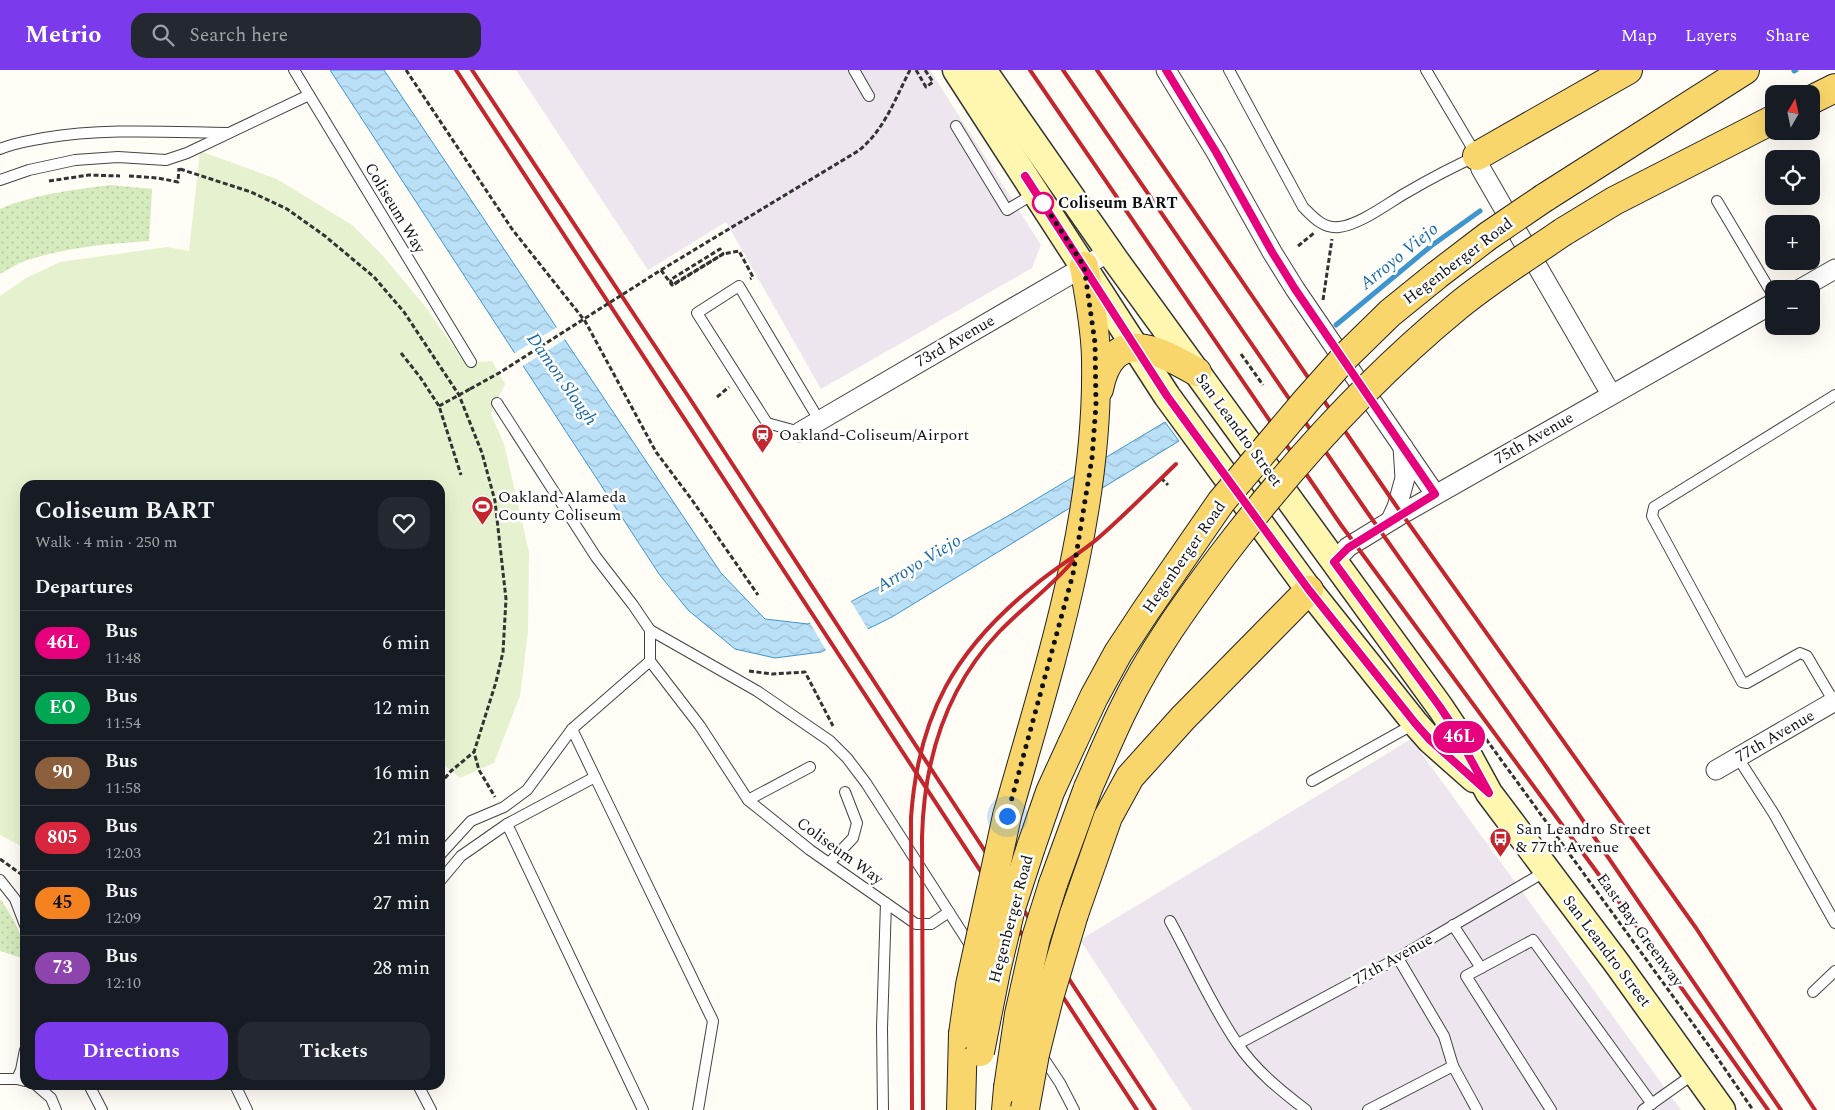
<!DOCTYPE html>
<meta charset="utf-8">
<style>
:root{--surface:#171b24;--page:#242831;--text:#f1f3f6;--muted:#9ea1a6;--line:#363941;--accent:#7c3aed}
body{margin:0;font-family:Spectral,serif;background:var(--page);color:var(--text);height:100vh;display:flex;flex-direction:column;font-size:19px;white-space:nowrap}
*{box-sizing:border-box;margin:0}
p{font-size:16px;color:var(--muted)}
.icon{flex:none;width:28px;height:28px;fill:none;stroke:currentColor;stroke-width:2;stroke-linecap:round;stroke-linejoin:round}
.map{position:relative;flex:1;overflow:hidden}
.details{position:absolute;left:20px;top:410px;width:425px;height:610px;display:flex;flex-direction:column;background:var(--surface);border-radius:15px;box-shadow:0 5px 20px #0002}
.details>*{flex:none}
.badge{padding:0 10px;border-radius:16px;font-size:18px;line-height:32px}
.needle{width:32px;rotate:9deg}
.controls{position:absolute;left:1765px;top:15px;display:grid;gap:10px}
.controls a{display:grid;place-items:center;width:55px;height:55px;border-radius:10px;background:var(--surface);box-shadow:0 5px 20px #0002;font-size:25px}
.you{position:absolute;width:25px;height:25px;margin:-12px;border:4px solid #fff;border-radius:50%;background:#1a73e8;box-shadow:0 0 0 8px #1a73e833}
.map>.badge{position:absolute;translate:-50% -50%;box-shadow:0 0 0 2px #fff}
h2{padding:0 15px;font-size:19px;line-height:45px}
.round{display:grid;place-items:center;flex:none;width:52px;height:52px;border-radius:15px;background:var(--page)}
.headline{display:flex;align-items:center;justify-content:space-between;height:85px;padding:0 15px}
h1{font-size:24px;font-weight:700;line-height:38px}
.button{display:flex;gap:10px;margin-top:auto;padding:10px 15px}
.button a{flex:1;height:58px;border-radius:15px;background:var(--accent);color:#fff;font-size:20px;font-weight:700;line-height:58px;text-align:center}
.button a+a{background:var(--page);color:var(--text)}
ul{padding:0;list-style:none}
li{display:flex;align-items:center;gap:15px;height:65px;padding:0 15px;border-top:1px solid var(--line)}
li div{flex:1}
li b{display:block;font-size:19px}
li em{font-style:normal}
li .badge{min-width:55px;font-weight:700;text-align:center}
header{display:flex;align-items:center;gap:30px;box-sizing:border-box;height:70px;padding:0 25px;background:var(--accent);color:#fff}
header strong{font-size:24px}
nav{display:flex;gap:28px;margin-inline-start:auto;font-size:18px}
.search{width:350px;height:45px;background:var(--page);display:flex;align-items:center;gap:12px;box-sizing:border-box;padding:0 18px;border-radius:15px;color:var(--muted);font-size:19px}
.map>svg:first-child{display:block}
</style>
<header>
<strong>Metrio</strong>
<div class="search"><svg class="icon" aria-label="search" viewBox="0 0 24 24"><circle cx="10" cy="10" r="6"/><path d="M15 15l6 6"/></svg>Search here</div>
<nav><a>Map</a><a>Layers</a><a>Share</a></nav>
</header>
<div class="map">
<svg width="1835" height="1040" viewBox="0 0 1835 1040">
<defs>
<pattern id="grass-dots" width="8" height="8" patternUnits="userSpaceOnUse" patternTransform="scale(1.25)"><rect width="8" height="8" fill="#d5ebbd"/><path d="M2 2h.1M6 6h.1" fill="none" stroke="#b6c8a1" stroke-width="1.8" stroke-linecap="round"/></pattern>
<pattern id="water-waves" width="16" height="10" patternUnits="userSpaceOnUse" patternTransform="scale(1.25)"><rect width="16" height="10" fill="#b9e0f7"/><path d="M0 5q4-4 8 0t8 0" fill="none" stroke="#9ebfd3"/></pattern>
</defs>
<rect width="100%" height="100%" fill="#fffdf5"/>
<g fill="#eee6ef">
<polygon points="516,0 930,0 1041,175 1032,198 821,319 726,152 648,200"/>
<polygon points="1411,669 1681,1040 1192,1040 1080,870"/>
</g>
<g fill="url(#grass-dots)">
<path d="M110 115 152 119 149 171C108 174 67 177 28 190 18 193 9 199 0 204V139C34 124 74 120 110 115Z"/>
<path d="M0 829C12 845 25 869 25 889L0 881Z"/>
</g>
<polygon fill="#e6f2cf" points="200,81 277,109 352,155 383,186 424,235 465,293 492,291 505,314 491,344 504,374 529,482 528,562 520,626 494,693 460,708 440,691 440,415 25,415 25,778 0,765 0,226 26,208 60,192 167,177 189,181"/>
<polygon fill="url(#water-waves)" stroke="#3f96cf" points="330,0 384,0 721,503 765,549 808,554 898,507 1008,446 1165,352 1179,371 892,547 821,582 775,588 735,579 688,540 659,504"/>
<g fill="#fffdf5">
<polygon points="559,256 567,268 521,297 513,284"/>
<polygon points="850,530 869,561 827,582 809,551"/>
</g>
<g fill="none" stroke-linecap="round" stroke-linejoin="round">
<g stroke="#3f96cf" stroke-width="5">
<polyline points="1794,1 1796,0"/>
<polyline points="1336,255 1431,176 1480,141"/>
</g>
<defs>
<g id="lane">
<polyline points="294,0 471,292"/>
<polyline points="854,0 869,26"/>
<path d="M1229 0 1303 137C1313 147 1323 159 1339 157 1359 155 1387 134 1404 124 1428 110 1452 97 1477 86L1426 0"/>
<polyline points="956,56 1007,140 1035,123"/>
<path d="M0 79C14 73 29 71 44 68 104 58 166 62 227 63"/>
<polyline points="0,110 29,100 75,90 118,87 166,90 187,83 309,25"/>
<polyline points="1717,131 1774,227"/>
<polyline points="800,362 767,353 697,243 739,216 819,350"/>
<polyline points="650,560 757,621 830,671 847,688 866,713 972,878"/>
<polyline points="650,591 700,656 748,730 810,780 916,854 931,854 949,842"/>
<polyline points="1834,632 1807,586 1800,583 1747,613 1742,612 1652,446 1654,437 1835,325"/>
<polyline points="572,659 595,707"/>
<polyline points="1738,688 1774,744 1835,853"/>
<polyline points="1312,711 1414,654"/>
<polyline points="748,730 810,697"/>
<polyline points="507,754 595,707 713,951 698,1040"/>
<polyline points="440,785 471,751 504,737 527,720 572,659 650,591 650,560 633,535 596,487 497,333"/>
<polyline points="829,793 853,768 857,753 845,722"/>
<polyline points="0,810 15,829 25,855"/>
<polyline points="440,811 461,786 507,754 643,1040"/>
<path d="M1170 851C1192 891 1211 935 1237 973 1255 1000 1281 1021 1306 1040"/>
<polyline points="1453,855 1481,898"/>
<polyline points="1813,922 1835,901"/>
<polyline points="1238,974 1398,888 1546,801"/>
<polyline points="1040,983 1060,1013 1074,1040"/>
<polyline points="1453,996 1477,1040"/>
<polyline points="0,1009 17,1009 25,1011"/>
<polyline points="17,1009 21,1000 25,980"/>
<polyline points="36,1015 51,1028 56,1040"/>
<polyline points="89,1015 102,1040"/>
<polyline points="235,1015 247,1040"/>
<polyline points="418,1015 431,1040"/>
<polyline points="883,1040 882,958 886,833"/>
<polyline points="1368,1040 1453,996 1444,966 1398,888"/>
<polyline points="1551,1040 1466,906 1533,870 1652,1034"/>
<polyline points="1643,1040 1695,1003"/>
</g>
<g id="street">
<polyline points="1166,0 1216,82 1272,182 1295,219 1435,424"/>
<polyline points="1477,86 1481,99 1611,324"/>
<polyline points="1800,219 1835,199"/>
<polyline points="800,362 1109,182"/>
<polyline points="1391,450 1397,437 1405,408 1403,377"/>
<polyline points="1334,492 1348,477 1402,444 1774,233"/>
<polyline points="1716,700 1835,631"/>
</g>
<g id="secondary">
<polyline points="956,0 1167,326 1309,520 1415,653 1430,670 1474,709"/>
<polyline points="983,0 1116,191 1440,637 1452,655 1489,723 1616,892 1722,1040"/>
</g>
<g id="primary">
<polyline points="1811,30 1835,18"/>
<polyline points="1477,86 1628,0"/>
<polyline points="1544,128 1745,0"/>
<polyline points="1563,162 1614,131 1774,49"/>
<path d="M1099 319C1112 254 1158 280 1197 302"/>
<path d="M1007 746C1049 597 1099 447 1096 290 1096 259 1089 227 1084 196"/>
<polyline points="1031,777 1050,722 1072,674"/>
<polyline points="1053,814 1088,718"/>
<polyline points="1074,844 1108,747 1130,707 1183,648 1309,520"/>
<polyline points="961,1040 963,964"/>
<polyline points="1006,1040 1008,1018"/>
</g>
</defs>
<use href="#lane" stroke="#444" stroke-width="12"/>
<use href="#street" stroke="#444" stroke-width="21"/>
<use href="#secondary" stroke="#333" stroke-width="29"/>
<use href="#primary" stroke="#222" stroke-width="30"/>
<g stroke="#333" stroke-width="3" stroke-dasharray="5 2.5" stroke-linecap="butt">
<polyline points="406,0 512,159 585,251 656,382 692,430 758,525"/>
<polyline points="916,0 926,17 933,12 925,0"/>
<polyline points="180,99 251,122 287,139 325,166 374,207 404,242 459,325 482,383 495,431 506,529 503,582 496,612 474,682 479,700 495,727"/>
<polyline points="129,106 158,108 178,112 179,98"/>
<polyline points="49,111 89,105 120,106"/>
<polyline points="1298,176 1314,163"/>
<polyline points="670,210 673,215 723,184 739,181 753,207 750,209"/>
<polyline points="1323,230 1332,169"/>
<polyline points="401,283 420,307 439,336 461,405"/>
<polyline points="1241,284 1263,315"/>
<polyline points="717,327 729,317"/>
<polyline points="439,336 470,319"/>
<polyline points="1161,408 1168,415"/>
<polyline points="749,601 772,604 805,602 833,656"/>
<polyline points="1486,669 1712,980 1753,1040"/>
<polyline points="440,714 451,701 474,682"/>
<polyline points="0,789 25,807"/>
</g>
<use href="#lane" stroke="#fff" stroke-width="10"/>
<use href="#street" stroke="#fff" stroke-width="19"/>
<use href="#secondary" stroke="#fff6b0" stroke-width="26"/>
<use href="#primary" stroke="#f9d66b" stroke-width="28"/>
<g stroke="#c4262e" stroke-width="4">
<polyline points="456,0 1137,1040"/>
<polyline points="472,0 690,329 937,708 1155,1040"/>
<polyline points="1030,0 1341,455 1661,889 1768,1040"/>
<polyline points="1063,0 1365,439 1547,698 1781,1040"/>
<polyline points="1097,0 1397,437 1696,858 1815,1040"/>
<path d="M912 1040 911 748C918 645 955 579 1035 515 1054 499 1076 486 1096 470 1124 446 1149 420 1176 394"/>
<path d="M923 1040 922 767C924 691 946 618 999 562 1023 537 1051 517 1073 491"/>
</g>
<defs>
<g id="primary-bridge">
<polyline points="1072,674 1094,627 1118,583 1147,539 1221,432 1306,331 1346,286 1390,243 1437,205 1488,166 1544,128"/>
<path d="M1088 718C1100 691 1111 664 1124 638 1150 584 1186 534 1222 486 1292 394 1369 309 1458 236 1491 209 1528 186 1563 162"/>
<polyline points="963,964 970,915 1007,746"/>
<polyline points="980,982 996,901 1011,838 1031,777"/>
<polyline points="1008,1018 1019,944 1036,868 1053,814"/>
<polyline points="1025,1039 1035,984 1049,928 1074,844"/>
</g>
</defs>
<use href="#primary-bridge" stroke="#222" stroke-width="30" stroke-linecap="butt"/>
<g stroke="#333" stroke-width="3" stroke-dasharray="5 2.5" stroke-linecap="butt">
<polyline points="661,200 672,215 723,184 720,179 670,210"/>
<path d="M470 319 499 303 661 200 858 81C884 61 895 29 910 0"/>
</g>
<use href="#primary-bridge" stroke="#f9d66b" stroke-width="28"/>
</g>
<g fill="none" stroke-linecap="round" stroke-linejoin="round">
<defs>
<polyline id="line" points="1025,106 1167,326 1309,520 1415,653 1430,670 1489,723 1452,655 1440,637 1334,492 1348,478 1435,424 1295,219 1272,182 1216,82 1166,0"/>
</defs>
<use href="#line" stroke="#fff" stroke-width="11"/>
<use href="#line" stroke="#e6007e" stroke-width="8"/>
<polyline stroke="#111" stroke-width="5" stroke-dasharray="0 9" points="1007,746 1073,504 1092,388 1096,335 1095,273 1084,196 1043,133"/>
</g>
<defs>
<symbol id="station-pin" viewBox="-11 -11 22 30"><path d="M0 17L-7.5 6A9.5 9.5 0 1 1 7.5 6Z" fill="#c4262e" stroke="#fff"/><path d="M-3-6H3Q5-6 5-4V2Q5 4 3 4L4.5 6H3L1.5 4h-3L-3 6H-4.5L-3 4Q-5 4-5 2V-4Q-5-6-3-6ZM-3.5-4v3h7v-3ZM-3.5 1v1.5H-2V1ZM2 1v1.5H3.5V1Z" fill="#fff"/></symbol>
<symbol id="stadium-pin" viewBox="-11 -11 22 30"><path d="M0 17L-7.5 6A9.5 9.5 0 1 1 7.5 6Z" fill="#c4262e" stroke="#fff"/><path d="M0-5a6.5 5 0 1 0 0 10a6.5 5 0 1 0 0-10ZM-3.5-1.8h7v3.6h-7Z" fill="#fff"/></symbol>
<symbol id="bus-pin" viewBox="-11 -11 22 30"><path d="M0 17L-7.5 6A9.5 9.5 0 1 1 7.5 6Z" fill="#c4262e" stroke="#fff"/><path d="M-5-6H5V4H4V6H2V4H-2V6H-4V4H-5ZM-3.5-4V0h7V-4ZM-3.5 1.2v1.5H-2V1.2ZM2 1.2v1.5H3.5V1.2Z" fill="#fff"/></symbol>
</defs>
<g fill-rule="evenodd">
<use href="#station-pin" x="750" y="352" width="25" height="34"/>
<use href="#stadium-pin" x="470" y="424" width="25" height="34"/>
<use href="#bus-pin" x="1488" y="756" width="25" height="34"/>
</g>
<circle fill="#fff" stroke="#e6007e" stroke-width="2.5" cx="1043" cy="133" r="10"/>
<g text-anchor="middle" dominant-baseline="central" stroke-width="5" stroke-linejoin="round" paint-order="stroke">
<g font-size="16" font-weight="bold" fill="#111" stroke="#fff" text-anchor="start">
<text x="1058" y="133">Coliseum BART</text>
</g>
<g font-size="16" fill="#111" stroke="#fff">
<text transform="translate(395 138) rotate(59)">Coliseum Way</text>
<text transform="translate(1458 191) rotate(-37)">Hegenberger Road</text>
<text transform="translate(955 271) rotate(-30)">73rd Avenue</text>
<text transform="translate(1239 360) rotate(54)">San Leandro Street</text>
<text transform="translate(1534 368) rotate(-30)">75th Avenue</text>
<text transform="translate(1184 487) rotate(-55)">Hegenberger Road</text>
<text transform="translate(1775 666) rotate(-30)">77th Avenue</text>
<text transform="translate(840 781) rotate(36)">Coliseum Way</text>
<text transform="translate(1011 849) rotate(-75)">Hegenberger Road</text>
<text transform="translate(1640 860) rotate(54)">East Bay Greenway</text>
<text transform="translate(1607 881) rotate(53)">San Leandro Street</text>
<text transform="translate(1393 889) rotate(-29)">77th Avenue</text>
</g>
<g font-size="16" fill="#111" stroke="#fff" text-anchor="start">
<text x="779" y="365">Oakland-Coliseum/Airport</text>
<text x="498" y="427">Oakland-Alameda<tspan x="498" dy="18">County Coliseum</tspan></text>
<text x="1516" y="759">San Leandro Street<tspan x="1516" dy="18">&amp; 77th Avenue</tspan></text>
</g>
<g font-size="18" font-style="italic" fill="#1768a6" stroke="#fff">
<text transform="translate(1399 186) rotate(-39)">Arroyo Viejo</text>
<text transform="translate(562 309) rotate(55)">Damon Slough</text>
<text transform="translate(919 493) rotate(-31)">Arroyo Viejo</text>
</g>
</g>
</svg>
<div class="controls">
<a><svg class="needle" viewBox="-14 -14 28 28"><path d="M0-13l5 13h-10z" fill="#e53935"/><path d="M0 13l5-13h-10z" fill="#9ea1a6"/></svg></a>
<a><svg class="icon" aria-label="locate" viewBox="0 0 24 24"><circle cx="12" cy="12" r="6"/><path d="M12 2v4M12 18v4M2 12h4M18 12h4"/></svg></a>
<a>+</a>
<a>−</a>
</div>
<div class="you" style="left:1007px;top:746px"></div>
<b class="badge" style="left:1459px;top:667px;background:#e6007e;color:#fff">46L</b>
<section class="details">
<div class="headline"><div><h1>Coliseum BART</h1><p>Walk · 4 min · 250 m</p></div><a class="round"><svg class="icon" aria-label="heart" viewBox="0 0 24 24"><path d="M12 20l-8-8c-3-5 5-10 8-4 3-6 11-1 8 4z"/></svg></a></div>
<h2>Departures</h2>
<ul>
<li><span class="badge" style="background:#e6007e;color:#fff">46L</span><div><b>Bus</b><p>11:48</p></div><em>6 min</em></li>
<li><span class="badge" style="background:#00a651;color:#fff">EO</span><div><b>Bus</b><p>11:54</p></div><em>12 min</em></li>
<li><span class="badge" style="background:#8b5e3c;color:#fff">90</span><div><b>Bus</b><p>11:58</p></div><em>16 min</em></li>
<li><span class="badge" style="background:#d7263d;color:#fff">805</span><div><b>Bus</b><p>12:03</p></div><em>21 min</em></li>
<li><span class="badge" style="background:#f58220;color:#111">45</span><div><b>Bus</b><p>12:09</p></div><em>27 min</em></li>
<li><span class="badge" style="background:#8e44ad;color:#fff">73</span><div><b>Bus</b><p>12:10</p></div><em>28 min</em></li>
</ul>
<div class="button"><a>Directions</a><a>Tickets</a></div>
</section>
</div>
